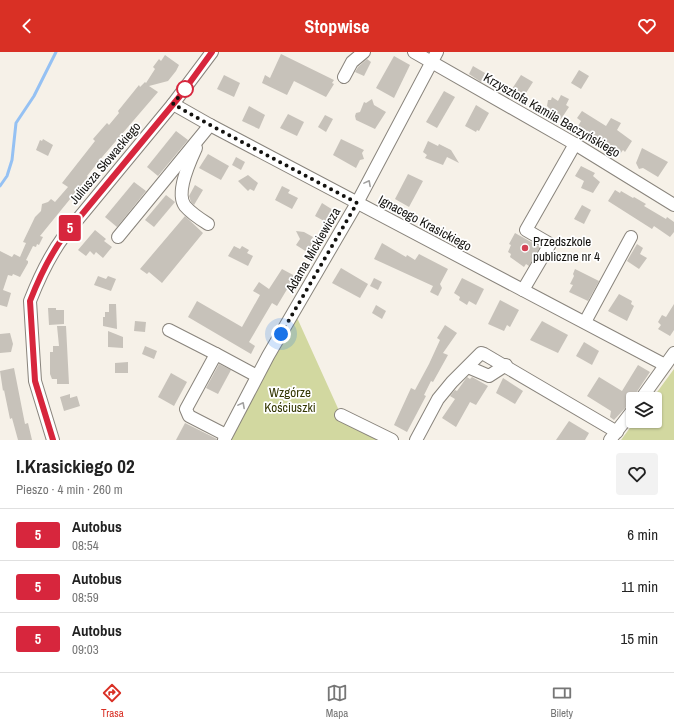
<!DOCTYPE html>
<html lang="pl">
<meta charset="utf-8">
<style>
:root{--surface:#fff;--page:#f2f2f2;--text:#222;--muted:#767676;--line:#e0e0e0;--accent:#d93025}
body{margin:0;font-family:"Archivo Narrow",sans-serif;background:var(--page);color:var(--text);height:100vh;display:flex;flex-direction:column;font-size:15px;white-space:nowrap}
*{box-sizing:border-box;margin:0}
p{font-size:13px;color:var(--muted)}
.icon{flex:none;width:22px;height:22px;fill:none;stroke:currentColor;stroke-width:2;stroke-linecap:round;stroke-linejoin:round}
.map{position:relative;height:388px;overflow:hidden}
.sheet{display:flex;flex-direction:column;background:var(--surface);flex:1}
.sheet>*{flex:none}
.badge{padding:0 8px;border-radius:3px;font-size:14px;line-height:26px}
.controls{position:absolute;left:626px;top:340px;display:grid;gap:8px}
.controls a{display:grid;place-items:center;width:36px;height:36px;border-radius:4px;background:var(--surface);box-shadow:0 1px 3px #0004;font-size:20px}
.you{position:absolute;width:20px;height:20px;margin:-10px;border:3px solid #fff;border-radius:50%;background:#1a73e8;box-shadow:0 0 0 6px #1a73e833}
.map>.badge{position:absolute;translate:-50% -50%;box-shadow:0 0 0 2px #fff}
.round{display:grid;place-items:center;flex:none;width:42px;height:42px;border-radius:4px;background:var(--page)}
.overview{display:flex;align-items:center;justify-content:space-between;height:68px;padding:0 16px}
h1{font-size:19px;font-weight:700;line-height:30px}
ul{padding:0;list-style:none}
li{display:flex;align-items:center;gap:12px;height:52px;padding:0 16px;border-top:1px solid var(--line)}
li div{flex:1}
li b{display:block;font-size:15px}
li em{font-style:normal}
li .badge{min-width:44px;font-weight:700;text-align:center}
header{display:flex;justify-content:space-between;align-items:center;height:52px;padding:0 16px;background:var(--accent);color:#fff;font-size:18px;font-weight:700}
.tabs{display:flex;justify-content:space-around;align-items:center;height:56px;border-top:1px solid var(--line);background:var(--surface);font-size:11px;color:var(--muted)}
.tabs a{display:grid;justify-items:center;gap:2px}
.tabs .on{color:var(--accent)}
.map>svg:first-child{display:block}
</style>
<header><svg class="icon" aria-label="back" viewBox="0 0 24 24"><path d="M15 5l-7 7 7 7"/></svg>Stopwise<svg class="icon" aria-label="heart" viewBox="0 0 24 24"><path d="M12 20l-8-8c-3-5 5-10 8-4 3-6 11-1 8 4z"/></svg></header>
<div class="map">
<svg width="674" height="388" viewBox="0 0 674 388">
<rect width="100%" height="100%" fill="#f6f1e8"/>
<g fill="#d2d8a0">
<polygon points="294,259 341,363 392,388 224,388"/>
<polygon points="674,317 674,388 621,388 635,369 655,369 655,347 652,347"/>
</g>
<g fill="none" stroke-linecap="round" stroke-linejoin="round">
<polyline stroke="#95c1f3" stroke-width="3" points="0,134 7,124 12,108 16,71 34,44 56,0"/>
</g>
<g fill="#c7c2ba">
<polygon points="281,2 334,28 332,31 334,32 326,45 294,29 287,43 262,31 265,23 270,26"/>
<polygon points="165,3 179,13 176,19 168,29 149,34 158,40 103,104 87,124 88,125 40,184 43,185 39,193 37,192 36,195 33,194 26,208 28,209 28,211 20,225 13,222 12,224 8,223 3,238 11,241 7,255 0,253 0,199 12,205 14,202 20,205 26,191 23,190 35,165 41,159 42,152 48,150 51,147 55,150 68,135 62,131 95,89 93,87 107,71 109,73 119,61 118,59 139,33 140,35 145,30 146,31 155,17 153,15 159,7 161,9"/>
<polygon points="394,4 410,13 394,46 376,36"/>
<polygon points="367,7 371,10 364,24 355,20 358,15"/>
<polygon points="473,14 485,21 481,30 469,22"/>
<polygon points="579,18 589,24 581,37 571,31"/>
<polygon points="224,23 240,31 234,45 217,37"/>
<polygon points="521,23 533,30 524,44 512,37"/>
<polygon points="444,39 455,45 437,76 426,70"/>
<polygon points="561,43 569,47 566,53 569,55 561,67 558,68 549,60 550,57 547,54 548,48 551,48 552,45 558,49"/>
<polygon points="372,47 374,53 386,60 375,77 356,68 355,64 356,61 360,60 364,50 366,51"/>
<polygon points="476,53 489,61 479,79 477,78 476,80 465,74"/>
<polygon points="249,54 265,63 259,77 242,69"/>
<polygon points="582,59 606,74 611,66 621,71 617,78 632,89 625,100 623,98 620,102 577,76 581,69 577,66"/>
<polygon points="288,62 304,70 297,84 280,76"/>
<polygon points="325,63 333,67 326,80 318,75"/>
<polygon points="176,79 188,88 158,124 147,115"/>
<polygon points="43,87 53,93 48,104 36,98 40,88 42,89"/>
<polygon points="341,87 364,98 362,101 364,107 360,108 356,116 333,103"/>
<polygon points="428,89 438,94 439,92 451,98 459,111 447,105 443,113 425,106 427,103 423,100"/>
<polygon points="642,96 668,110 658,125 643,116 639,117 636,111"/>
<polygon points="208,102 229,114 221,128 199,116"/>
<polygon points="236,105 245,110 241,118 232,113"/>
<polygon points="581,114 595,121 593,124 600,130 593,141 581,136 584,129 575,124"/>
<polygon points="408,122 423,129 409,155 395,147"/>
<polygon points="248,123 258,131 254,139 250,137 248,139 238,129"/>
<polygon points="134,130 146,139 117,175 105,165"/>
<polygon points="195,133 203,138 194,153 191,150 189,144"/>
<polygon points="282,134 290,138 288,141 298,146 292,157 275,148"/>
<polygon points="615,138 620,141 621,139 633,146 634,145 646,152 644,154 666,167 667,165 674,170 674,180 670,185 654,174 652,177 608,149"/>
<polygon points="166,143 175,150 154,175 145,168"/>
<polygon points="322,151 333,158 326,170 315,164"/>
<polygon points="582,153 591,158 584,172 574,167"/>
<polygon points="185,164 203,181 162,231 149,220 147,222 140,217"/>
<polygon points="95,178 106,187 104,189 112,195 103,206 96,200 94,203 90,199 86,204 78,198"/>
<polygon points="296,179 304,180 313,185 311,189 314,190 310,198 308,197 307,200 296,193 300,187"/>
<polygon points="515,181 540,195 529,214 526,212 524,215 510,205 511,202 508,200 511,193 509,192"/>
<polygon points="382,191 406,205 407,203 415,208 419,202 448,217 440,232 442,236 438,244 430,240 433,234 374,207"/>
<polygon points="637,192 643,196 640,202 647,206 639,217 627,209"/>
<polygon points="234,194 240,197 242,194 249,198 247,201 253,204 248,214 228,204"/>
<polygon points="341,216 368,232 360,246 332,231"/>
<polygon points="282,217 295,224 277,254 272,251 249,290 255,294 251,302 188,265 197,249 242,275 260,243 253,239 259,230 269,237"/>
<polygon points="575,217 599,229 588,249 569,240 573,233 570,232 574,224 573,222"/>
<polygon points="98,224 106,227 108,224 116,227 111,239 94,233"/>
<polygon points="374,226 382,230 378,238 370,234"/>
<polygon points="462,226 484,237 476,253 469,249 467,253 459,248 460,245 454,241"/>
<polygon points="619,242 632,249 631,252 634,254 627,269 608,259"/>
<polygon points="500,248 519,258 510,275 507,273 504,279 488,272"/>
<polygon points="109,252 116,252 117,277 103,274 103,265 105,265 105,260 109,260"/>
<polygon points="674,252 674,278 670,284 658,277 661,273 658,270 662,263 666,265"/>
<polygon points="376,253 386,259 382,267 372,261"/>
<polygon points="48,256 56,256 56,258 64,258 64,272 49,273"/>
<polygon points="135,269 146,270 145,280 134,279"/>
<polygon points="542,269 568,283 558,301 530,288"/>
<polygon points="445,273 457,281 443,301 448,303 433,330 431,329 424,343 426,344 407,380 394,373 411,336 415,338 429,312 440,288 437,286"/>
<polygon points="57,274 66,274 69,332 57,332 57,327 52,327 50,322 50,300 53,300 53,294 59,294"/>
<polygon points="108,279 123,285 123,296 108,295"/>
<polygon points="10,281 13,292 11,300 0,301 0,282"/>
<polygon points="584,290 599,299 592,313 576,304"/>
<polygon points="145,294 157,299 154,307 142,302"/>
<polygon points="128,310 128,321 115,321 115,311"/>
<polygon points="219,312 231,318 218,342 206,336"/>
<polygon points="638,313 650,320 628,353 614,368 610,365 611,359 587,344 599,325 622,339"/>
<polygon points="14,316 25,372 28,371 32,388 18,388 12,366 10,367 4,338 3,339 0,319"/>
<polygon points="171,321 187,330 174,354 158,345"/>
<polygon points="467,325 470,327 472,325 488,334 476,353 470,350 456,375 442,366 455,347 450,344 455,338 457,339"/>
<polygon points="503,326 523,339 515,352 496,341"/>
<polygon points="70,342 70,346 77,344 80,354 64,359 60,345"/>
<polygon points="569,369 589,381 585,388 556,388"/>
<polygon points="185,371 217,387 217,388 176,388"/>
</g>
<g fill="none" stroke-linecap="round" stroke-linejoin="round">
<defs>
<g id="minor">
<polyline points="414,0 575,92 674,153"/>
<polyline points="344,25 352,10 364,0"/>
<polyline points="173,52 210,73 665,313"/>
<path d="M196 96C190 109 175 141 185 154 191 161 200 167 208 172"/>
<polyline points="118,185 210,73"/>
<polyline points="523,238 550,192 526,178 575,92"/>
<polyline points="585,270 631,185"/>
<polyline points="169,278 216,302"/>
<polyline points="468,315 489,324 506,313"/>
<polyline points="641,347 674,301"/>
<polyline points="341,363 392,388"/>
<polyline points="226,383 189,364 186,357 216,302 257,324"/>
<path d="M53 388 35 329 30 249C39 226 50 203 64 184L173 52 212 0"/>
<polyline points="224,388 268,304 357,151 437,0"/>
<polyline points="416,388 438,347 452,330 481,301 484,302 617,380"/>
<polyline points="610,388 633,358"/>
</g>
</defs>
<use href="#minor" stroke="#89847c" stroke-width="14"/>
<use href="#minor" stroke="#fff" stroke-width="12"/>
</g>
<defs><path id="oneway-chevron" d="M-2-3.5L2.5 0L-2 3.5" fill="none" stroke-width="1.6" stroke-linecap="round" stroke-linejoin="round"/></defs>
<g stroke="#a1a09f">
<use href="#oneway-chevron" transform="translate(368 131) rotate(-62)"/>
<use href="#oneway-chevron" transform="translate(242 353) rotate(-62)"/>
</g>
<g fill="none" stroke-linecap="round" stroke-linejoin="round">
<defs>
<path id="line" d="M53 388 35 329 30 249C39 226 50 203 64 184L180 44 212 0"/>
</defs>
<use href="#line" stroke="#fff" stroke-width="9"/>
<use href="#line" stroke="#d7263d" stroke-width="6"/>
<polyline stroke="#13120f" stroke-width="4" stroke-dasharray="0 7.2" points="185,37 186,36 173,52 210,73 357,151 281,282"/>
</g>
<circle fill="#fff" stroke="#d7263d" stroke-width="2" cx="185" cy="37" r="8"/>
<circle fill="#d34254" stroke="#fff" stroke-width="1.5" cx="525" cy="196" r="4"/>
<g text-anchor="middle" dominant-baseline="central" stroke-width="3.5" stroke-linejoin="round" paint-order="stroke">
<g font-size="13" fill="#13120f" stroke="#fff">
<text transform="translate(552 63) rotate(30)">Krzysztofa Kamila Baczyńskiego</text>
<text transform="translate(105 111) rotate(-50)">Juliusza Słowackiego</text>
<text transform="translate(425 171) rotate(28)">Ignacego Krasickiego</text>
<text transform="translate(313 198) rotate(-60)">Adama Mickiewicza</text>
</g>
<g font-size="13" fill="#13120f" stroke="#fff" text-anchor="start">
<text x="533" y="189">Przedszkole<tspan x="533" dy="15">publiczne nr 4</tspan></text>
</g>
<g font-size="13" fill="#353804" stroke="#fff">
<text x="290" y="340">Wzgórze<tspan x="290" dy="15">Kościuszki</tspan></text>
</g>
</g>
</svg>
<div class="controls">
<a><svg class="icon" aria-label="layers" viewBox="0 0 24 24"><path d="M12 4l9 5-9 5-9-5zM3 14l9 5 9-5"/></svg></a>
</div>
<div class="you" style="left:281px;top:282px"></div>
<b class="badge" style="left:70px;top:176px;background:#d7263d;color:#fff">5</b>
</div>
<section class="sheet">
<div class="overview"><div><h1>I.Krasickiego 02</h1><p>Pieszo · 4 min · 260 m</p></div><a class="round"><svg class="icon" aria-label="heart" viewBox="0 0 24 24"><path d="M12 20l-8-8c-3-5 5-10 8-4 3-6 11-1 8 4z"/></svg></a></div>
<ul>
<li><span class="badge" style="background:#d7263d;color:#fff">5</span><div><b>Autobus</b><p>08:54</p></div><em>6 min</em></li>
<li><span class="badge" style="background:#d7263d;color:#fff">5</span><div><b>Autobus</b><p>08:59</p></div><em>11 min</em></li>
<li><span class="badge" style="background:#d7263d;color:#fff">5</span><div><b>Autobus</b><p>09:03</p></div><em>15 min</em></li>
</ul>
</section>
<nav class="tabs">
<a class="on"><svg class="icon" aria-label="directions" viewBox="0 0 24 24"><path d="M12 3l9 9-9 9-9-9zM9 14v-3h6M13 9l2 2-2 2"/></svg>Trasa</a>
<a><svg class="icon" aria-label="map" viewBox="0 0 24 24"><path d="M3 6l6-2 6 2 6-2v14l-6 2-6-2-6 2zM9 4v14M15 6v14"/></svg>Mapa</a>
<a><svg class="icon" aria-label="tickets" viewBox="0 0 24 24"><path d="M3 7h18v10H3zM15 7v10"/></svg>Bilety</a>
</nav>
